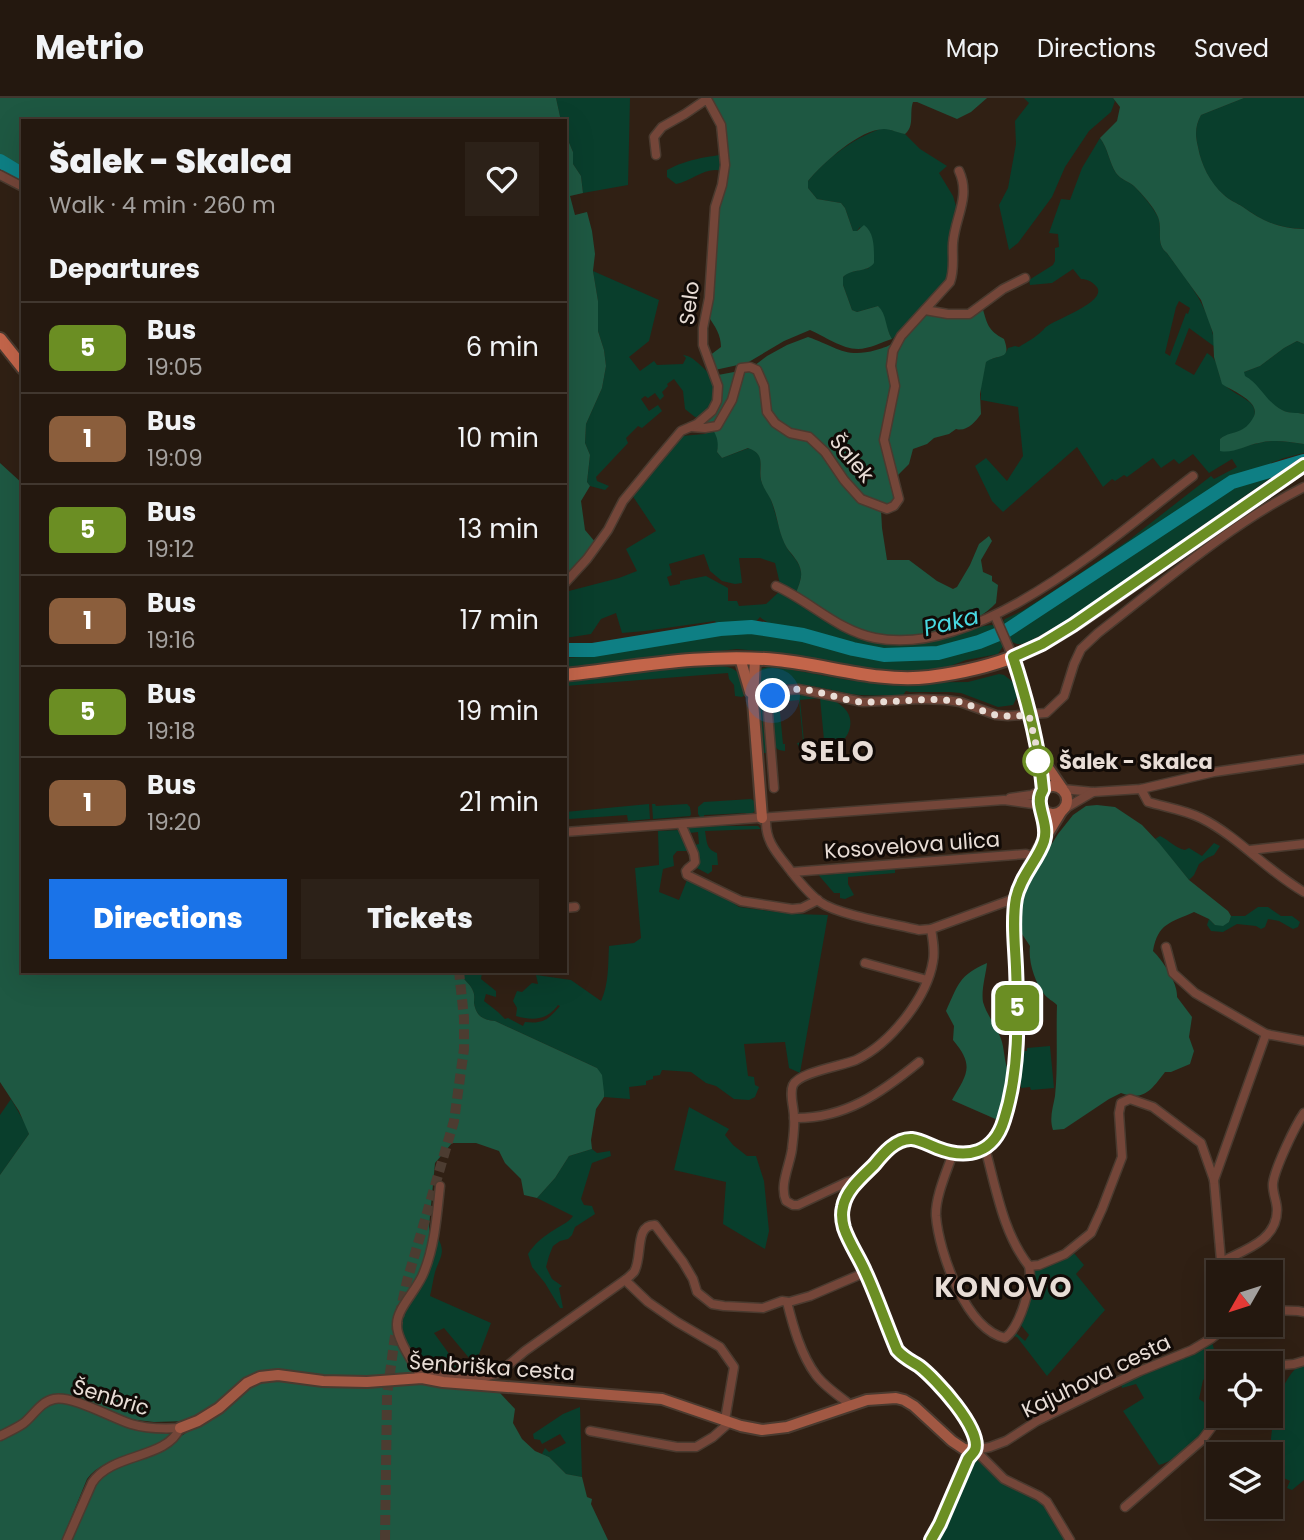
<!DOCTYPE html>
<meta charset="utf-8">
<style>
:root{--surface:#24180f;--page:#2c2118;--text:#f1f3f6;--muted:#a3a09e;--line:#41372f;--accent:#1a73e8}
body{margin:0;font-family:Poppins,sans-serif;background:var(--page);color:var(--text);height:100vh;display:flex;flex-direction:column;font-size:26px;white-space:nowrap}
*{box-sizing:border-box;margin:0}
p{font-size:23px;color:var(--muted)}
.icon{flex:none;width:38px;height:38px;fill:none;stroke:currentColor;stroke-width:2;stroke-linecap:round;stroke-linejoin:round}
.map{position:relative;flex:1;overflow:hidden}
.drawer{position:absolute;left:21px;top:21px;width:546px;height:854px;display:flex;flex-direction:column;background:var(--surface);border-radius:0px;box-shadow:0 7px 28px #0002,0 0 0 2px var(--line)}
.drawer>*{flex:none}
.badge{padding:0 14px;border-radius:10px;font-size:24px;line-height:46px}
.needle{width:46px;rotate:231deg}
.controls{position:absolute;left:1206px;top:1162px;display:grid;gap:14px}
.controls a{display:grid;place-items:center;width:77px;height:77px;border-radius:0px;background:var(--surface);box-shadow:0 7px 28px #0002,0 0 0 2px var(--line);font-size:35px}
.you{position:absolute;width:35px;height:35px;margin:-18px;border:5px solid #fff;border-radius:50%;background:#1a73e8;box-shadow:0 0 0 10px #1a73e833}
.map>.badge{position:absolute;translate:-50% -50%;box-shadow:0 0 0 4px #fff}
h2{padding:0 28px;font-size:26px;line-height:63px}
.round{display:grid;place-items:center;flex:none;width:74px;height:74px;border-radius:0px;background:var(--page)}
.headline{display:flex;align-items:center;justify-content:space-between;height:119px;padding:0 28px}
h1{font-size:33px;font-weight:800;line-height:52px}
.button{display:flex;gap:14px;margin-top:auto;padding:14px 28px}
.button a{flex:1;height:80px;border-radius:0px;background:var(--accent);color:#fff;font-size:28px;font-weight:800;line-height:80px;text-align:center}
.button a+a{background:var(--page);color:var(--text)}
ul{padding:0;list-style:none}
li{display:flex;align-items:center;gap:21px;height:91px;padding:0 28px;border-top:2px solid var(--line)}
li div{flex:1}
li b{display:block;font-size:26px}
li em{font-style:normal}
li .badge{min-width:77px;font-weight:700;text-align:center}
header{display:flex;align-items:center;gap:42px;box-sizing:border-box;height:98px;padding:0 35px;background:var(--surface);border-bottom:2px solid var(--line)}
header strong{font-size:33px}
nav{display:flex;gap:38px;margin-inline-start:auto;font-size:24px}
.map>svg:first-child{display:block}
</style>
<header>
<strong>Metrio</strong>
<nav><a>Map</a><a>Directions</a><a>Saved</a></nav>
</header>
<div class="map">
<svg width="1304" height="1442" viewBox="0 0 1304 1442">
<rect width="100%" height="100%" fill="#302014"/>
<g fill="#093e2c" fill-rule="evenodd">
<polygon points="556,0 630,0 628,87 583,95 581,78 573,66 573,54 565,35 565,23 561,23"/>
<polygon points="1024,0 1113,0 1115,3 1111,14 1089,33 1065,69 1052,99 1018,145 1009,152 999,107 1008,90 1016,46 1015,23 1029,5"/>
<path d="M1244 0H1304V131C1278 130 1264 124 1243 109 1237 105 1229 102 1224 97 1210 86 1201 66 1198 49 1195 37 1195 28 1201 17Z"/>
<path d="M880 31H888L905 36 920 51 947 68 939 75 953 98 956 108H961L950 179 900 234 892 241C885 229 886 220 878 208L857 214 852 212 843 187V179L847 175 869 170 860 129 857 133H853L845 110 841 105 817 101 808 90V83C826 61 852 41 880 31Z"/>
<path d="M1100 40C1108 50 1109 64 1116 75 1121 82 1128 83 1134 88 1142 96 1153 109 1158 119 1163 132 1155 146 1167 155 1189 185 1211 210 1215 249L1189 230 1175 266 1194 277 1207 255C1222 264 1215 276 1225 287 1231 294 1241 297 1248 303 1261 312 1254 327 1240 333 1233 336 1228 336 1220 341L1221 353C1235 354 1245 347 1259 345 1274 341 1289 344 1304 346V355L1284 360 1235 379 1196 403 1027 517 1003 530 1001 526 1005 521 1022 513 1067 484 1129 442 1211 378 1214 381 1237 369 1232 361 1209 375 1193 356 1179 366 1174 361 1161 370 1153 360 1127 379 1124 377 1115 383 1112 381 1103 389 1077 349 1003 414 992 403 975 368 986 360 1007 383 1023 358 1018 309 981 302V286L986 263C995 258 1004 261 1008 250L1015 248 1019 249C1027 244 1036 239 1042 233 1044 232 1044 230 1046 229 1055 221 1110 203 1096 188 1091 183 1087 181 1081 181L1073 171 1052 185 1030 187 1029 182 1053 167 1055 163V150L1059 149 1058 136 1049 135 1061 101 1070 102 1082 70ZM1179 203 1190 210 1188 216 1186 215 1170 258 1165 255 1176 209Z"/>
<path d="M723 55 722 73C706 68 692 83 676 86L667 79V72C678 66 688 63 701 60 709 58 716 59 723 55Z"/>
<path d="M593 173 659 202 649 243 629 259 640 273 654 263 657 267 683 266 686 260 683 257C690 258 692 260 698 265 715 280 718 287 712 310L701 319H695L685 311 683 293 674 281 667 286 668 288 662 294 664 298 660 302 655 295 648 300 645 298 641 301 649 313 658 307 662 313 642 330 638 328 626 340 628 345 596 379 597 383 609 388 605 392 590 388 587 384 590 357 585 345 586 326 602 290 606 268 604 252 598 233V203Z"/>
<path d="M1297 243 1304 246V316C1298 314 1293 316 1287 314 1274 312 1254 287 1244 278V274L1260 268 1284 250Z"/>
<path d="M714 332 719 344 717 354 722 360 749 350C768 358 757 368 761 382 763 389 769 396 771 402 777 418 779 435 787 450 792 458 800 464 801 474 802 481 798 489 796 495L780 486 775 465 760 460H739L742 485 735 486 722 483 710 473 704 456 669 466 672 477 667 479 670 488 680 486V483L706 478 728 490V503H737L739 508 766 506 780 493 873 542C897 546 923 546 946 540 963 535 978 527 996 527L999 531C955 552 904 561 857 549L856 545 803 534 800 531C787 530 770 529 760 519L753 527 718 528 715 523 645 533 622 535 616 515 601 521 591 536 565 540V494L619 480 637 473 626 451 656 433 632 397 682 338 704 336Z"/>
<polygon points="1282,372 1087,509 1044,537 1022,546 1017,546 1010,543 1006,537 1106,473 1117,463 1199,407 1234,387 1262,377"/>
<path d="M748 533C795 537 839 556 886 560 926 563 966 553 1002 539L1005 545 998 556 966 562 937 573 902 575 857 571 780 555 737 551 567 570 566 560 594 558 695 538Z"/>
<path d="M721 568C741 570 741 579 746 596L742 599 735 598 734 587 729 581 728 575 565 588V581L670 570Z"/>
<path d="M772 568 848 582 885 585 968 584 999 576 1004 577 1013 584 1017 599 1013 607 998 609 961 595 950 594H910L906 593 903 597C889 597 874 598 860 597 837 596 782 574 767 596 758 609 765 639 767 655H763C765 629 752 595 760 571Z"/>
<path d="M797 594C812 597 833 598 844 610 865 631 829 665 818 643L824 642 820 600 800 602 804 644H810V647L806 651H800L797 645 803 644 799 602 779 604 783 646H785V653C780 652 778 653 775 648 769 639 772 616 772 605L781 598Z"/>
<path d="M751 701C763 707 755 715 747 718L746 715 704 717V720L700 719 698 716V709L704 704Z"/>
<polygon points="649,706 650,721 628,723 627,717 569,721 569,727 565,728 565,714"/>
<polygon points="652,706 655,706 656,708 687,706 690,709 691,716 690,718 653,721"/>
<path d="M720 728H758L761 731 705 733C707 744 706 751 717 755L718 767H712V773L708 776 695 769 693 749 694 747 699 746 698 734 689 735 688 732H685V730Z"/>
<path d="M680 732 690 753H677L673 758 674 768 663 771 659 794 679 802 687 782 726 800 739 809 793 816 828 817 800 975 789 970 785 944 744 946 748 978 754 979 755 987 759 989 755 999 749 1002 734 1001 716 988 706 985 691 974 662 972 660 977 653 978V981L646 983V987L629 989 630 1001 604 999V994L597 970 495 923C483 922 476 918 474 905 474 901 475 897 473 893 471 886 462 881 459 873L482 874 481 881 496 893V899L486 896 484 903 498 914 505 921 508 920 523 928 525 924C543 926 548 922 560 908L558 907C547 922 534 923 516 918L517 910 513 903 517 893 522 894 532 885 538 886 536 877 571 882 601 903C609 886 608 866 609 848L634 845 641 840 635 770 659 767 658 733Z"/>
<path d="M1160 738C1169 742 1175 750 1185 752L1189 750 1202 758 1214 745 1220 748 1214 757 1207 760 1199 766 1194 777 1189 782 1155 741Z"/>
<polygon points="895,771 895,775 848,779 848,786 854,797 845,801 840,800 840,795 834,795 816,774 823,774 823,777"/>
<polygon points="1258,809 1268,809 1281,818 1292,818 1300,824 1298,829 1293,831 1279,823 1268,821 1265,829 1261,831 1256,828 1237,826 1223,834 1211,833 1207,827 1209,821 1215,827 1229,824 1231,818 1245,818"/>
<polygon points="1050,948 1054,990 1031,992 1030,989 1021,990 1018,953 1027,953 1027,950"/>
<polygon points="11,1001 26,1027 29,1036 0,1077 0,1017"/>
<polygon points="689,1009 729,1031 725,1037 733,1047 747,1058 756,1058 764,1083 769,1133 765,1151 723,1126 726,1084 674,1072"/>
<path d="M592 1051 597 1055 610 1053 611 1058 592 1065 581 1101 584 1107 592 1108 595 1116 575 1129 572 1137 568 1141 560 1143 553 1148 549 1158 546 1169 552 1181 562 1188 559 1190 563 1210H560L545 1185 532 1169 528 1156C534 1146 544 1138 554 1132 561 1127 568 1125 573 1118L537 1100 555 1080 569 1058Z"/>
<path d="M438 1140C446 1155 440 1159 435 1174 433 1182 432 1190 430 1198L491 1225 475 1267 444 1230 434 1235 465 1278 450 1277 437 1272 427 1277 422 1273 401 1237 400 1226 404 1212 414 1201 426 1178Z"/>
<polygon points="1073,1154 1084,1167 1076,1176 1105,1212 1047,1278 1017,1239 1013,1238 1016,1235 1025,1243 1029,1237 1020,1226 1029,1203 1035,1173 1045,1169"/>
<path d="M1212 1244 1216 1259 1208 1261 1210 1277 1203 1282 1199 1301 1213 1310 1211 1317 1215 1319C1201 1337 1181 1361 1159 1367L1123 1313 1144 1300 1136 1286 1122 1290 1121 1286C1150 1270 1184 1263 1212 1244Z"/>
<path d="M1304 1264V1382L1292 1392 1287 1390 1290 1383 1278 1377 1273 1386C1266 1355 1272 1282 1304 1264Z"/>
<polygon points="580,1309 582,1379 566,1376 549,1359 542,1356 545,1350 549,1354 566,1345 560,1336 542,1346 540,1342 534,1341 533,1336 563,1316"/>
<polygon points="978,1359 1044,1405 1068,1442 935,1442 974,1360"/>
</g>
<g fill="#1e5842">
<polygon points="0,0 556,0 561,23 23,23 23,71 0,57"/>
<path d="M707 0H987L971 14 957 21 917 4H913C909 15 915 28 905 36 898 35 891 31 884 31 860 31 823 65 808 83V90L817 101 841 105 845 110 853 133H857L864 127C875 135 874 151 874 165 867 175 852 170 843 179V187L852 212 857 214 878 208C887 216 885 230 892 241 882 244 869 251 858 251 842 251 824 238 810 232L784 243 747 265 715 272 709 258 721 249C721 237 715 228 708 218L717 108 725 84 719 34 708 13 704 3Z"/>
<path d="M1113 0H1244L1201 17C1195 28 1195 37 1198 49 1201 66 1210 85 1224 97 1229 102 1237 105 1243 109 1262 123 1280 131 1304 131V246L1297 243 1284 250 1260 268 1244 274 1245 278C1260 286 1266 304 1282 312 1289 316 1296 314 1304 316V346C1289 344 1274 341 1259 345 1246 347 1233 356 1220 353V341C1227 335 1233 336 1241 332 1246 330 1251 324 1253 320 1263 304 1232 293 1222 286L1214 259 1213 235 1201 202 1167 155C1155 146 1163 132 1158 119 1154 109 1142 96 1134 88 1128 83 1121 82 1116 75 1109 64 1108 50 1100 40L1117 23 1120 9Z"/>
<polygon points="565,35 573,54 573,66 581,78 583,95 570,98 575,117 587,114 592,133 595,156 593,173 598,203 598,233 604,252 606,268 602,290 586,326 585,345 590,357 587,384 590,388 581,403 585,432 596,445 580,466 565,477"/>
<path d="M982 208C987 225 987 232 1004 241 1012 263 999 255 986 264L980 296 981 316C975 324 967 334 956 331L949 336 934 340 927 346 913 351 909 366 895 380 896 404 881 412 882 430 887 462H909L937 483 953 491 957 489 970 467 979 446 989 438 992 443 981 462 983 474 992 478V483L998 487 996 505C966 538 892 548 852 530 833 521 814 506 796 495 798 489 802 481 801 474 800 464 792 457 787 450 778 435 778 418 771 402 768 396 763 390 761 382 758 368 767 357 748 350L722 360 717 354C719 343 717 338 711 329L708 328 706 322 713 316 718 277 750 271 767 258 787 247 808 239C835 248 845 261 876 252 883 250 890 248 896 243 901 238 918 219 924 217 934 213 947 220 957 218 965 217 974 211 982 208Z"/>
<path d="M0 365 23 386V433L19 438 23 441V873H459C462 881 471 886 473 893 475 897 474 901 474 905 476 918 483 922 495 923L597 970 602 977 604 994V999L596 1011 591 1042 592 1051 569 1058 555 1080 537 1100 524 1097 521 1081 505 1065 499 1053 476 1045H452L435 1065 429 1129 431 1144 421 1174 409 1196 398 1207 394 1216V1230L418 1277 368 1282 264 1275 213 1311 187 1323 154 1324 120 1320 82 1302 67 1297 55 1298 36 1309 14 1329 6 1333H0V1077L29 1036 19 1013 0 984Z"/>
<path d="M1097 707 1115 709 1142 727 1159 745 1189 782 1228 813 1231 818 1229 824 1223 828 1215 827 1209 821 1194 814C1170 825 1158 825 1153 853 1163 863 1178 885 1177 899L1192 919 1189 939 1194 953 1190 966 1171 974H1165C1152 991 1144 1004 1121 995L1109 1001 1064 1031 1053 1032C1049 1020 1053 1010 1055 998 1058 969 1056 937 1057 907 1053 903 1048 901 1044 896 1035 885 1028 863 1030 848L1022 836 1021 816 1023 804 1029 782 1058 736 1073 717 1086 708Z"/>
<path d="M987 865C986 876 981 892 983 904 987 918 998 930 1002 944 1005 955 1004 968 1011 976L1000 1023 952 1002C967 976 975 968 953 942L954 928 946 913C958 887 959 877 987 865Z"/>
<polygon points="276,1280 432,1284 452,1290 500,1295 515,1311 513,1325 522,1341 535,1353 549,1359 566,1376 582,1379 587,1399 592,1401 591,1406 608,1442 70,1442 97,1381 103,1374 160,1352 216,1315 249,1288"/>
<path d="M60 1305 78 1307 116 1325 170 1336C148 1360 107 1354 87 1381L62 1442H0V1340L48 1307Z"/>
</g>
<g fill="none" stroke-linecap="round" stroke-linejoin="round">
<g stroke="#0e7f84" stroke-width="14">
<polyline points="0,63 23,77"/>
<polyline points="565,552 593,552 720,531 751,529 803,537 853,551 884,557 938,555 979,544 1006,533 1232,384 1304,363"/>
</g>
<polyline stroke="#4c3c31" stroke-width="10" stroke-dasharray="10 5" stroke-linecap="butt" points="385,1442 387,1297 395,1238 407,1183 454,1023 464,951 464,920 459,873"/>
<defs>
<g id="street">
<polyline points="0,77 23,89"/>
<polyline points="925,212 948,216 969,216 1003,191 1025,180"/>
<path d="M691 329 705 330 717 328 732 302 741 270 750 269 757 272 764 288 767 314 775 325 790 335 809 339 825 354 844 382 861 401 887 411 894 408 899 401 884 342 895 288 891 268 893 253 901 238 950 184C955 171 952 158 953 145 955 119 971 99 959 73"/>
<polyline points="565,485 587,461 608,432 623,403 655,364 681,333 697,326 712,313 717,303 718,288 703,247 703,230 709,200 715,109 722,87 725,67 721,27 707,1 685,16 662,29 654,39 656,57"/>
<path d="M776 488C810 503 838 533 875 540 980 561 1114 438 1193 378"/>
<polyline points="995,518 1013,559"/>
<path d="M774 690 768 615 769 604 773 598 780 593 798 591 863 604 920 601 946 602 960 604 996 617 1008 618 1046 615 1064 598 1074 566 1081 551 1098 535C1164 484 1230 426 1304 389"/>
<polyline points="1063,691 1093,694 1141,691 1214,674 1304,661"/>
<path d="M1141 691 1148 704C1165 709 1185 712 1201 720 1239 739 1267 773 1304 794"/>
<polyline points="1010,700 1031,697 1043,692"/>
<polyline points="1064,711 1093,694"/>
<path d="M766 720C765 741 774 752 787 768 796 780 807 794 820 804 838 817 895 826 919 832L931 831 1016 800"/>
<path d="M681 726 694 756 695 764C693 768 688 769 686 773L687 777 741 803 792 811 802 810 818 802"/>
<polyline points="565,734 1004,702 1033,706 1042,711"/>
<polyline points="1250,752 1304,746"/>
<polyline points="792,774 1026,756 1035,759"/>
<polyline points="565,810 575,809"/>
<polyline points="1166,849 1173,875 1195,895 1266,936 1304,943"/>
<polyline points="865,865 927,882"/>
<path d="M794 1020C845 1021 881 995 919 964"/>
<path d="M985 1050C996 1090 1003 1135 1029 1168L1039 1167 1065 1156 1091 1135 1102 1111 1122 1059 1119 1015 1121 1005 1130 1001 1153 1009 1201 1045 1214 1082 1222 1174"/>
<path d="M953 1055C947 1073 935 1099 936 1118 939 1155 966 1231 1005 1240 1020 1229 1033 1186 1029 1168"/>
<polyline points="1214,1082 1266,936"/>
<path d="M859 1083 854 1082 847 1084 798 1107H793L786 1103C779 1087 790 1067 792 1051 793 1041 795 1029 794 1019 794 1009 789 996 793 987 799 974 842 968 856 962 890 946 927 900 933 863 935 853 933 842 931 831"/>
<path d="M440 1088C437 1116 435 1147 424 1174 418 1191 397 1210 397 1226 396 1241 415 1267 422 1280L439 1276 463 1281 485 1279 499 1275 525 1253 625 1182C628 1180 631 1177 634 1174 643 1160 634 1126 655 1127L683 1164 693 1181 697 1194 712 1206 724 1208 763 1210 782 1203 789 1204 810 1198 866 1174"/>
<path d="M1221 1164C1244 1152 1277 1143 1277 1112 1277 1103 1272 1094 1273 1085 1275 1070 1295 1028 1304 1015"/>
<polyline points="625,1182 648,1204 677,1224 720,1249 734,1269 725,1322"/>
<path d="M787 1204C793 1228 801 1257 816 1277 825 1289 839 1298 851 1307"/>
<polyline points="1270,1212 1298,1213 1304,1214"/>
<polyline points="1270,1268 1294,1266 1304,1263"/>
<polyline points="590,1333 677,1349 696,1349 713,1339 730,1324"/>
<path d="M0 1338C8 1334 17 1330 24 1325 34 1317 40 1304 54 1301 72 1297 112 1320 131 1326 147 1331 163 1331 180 1330"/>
<polyline points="975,1352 990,1349 1006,1343 1037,1323 1106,1289 1140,1273 1192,1252 1212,1240 1228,1227"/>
<polyline points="975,1352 1004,1381 1039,1398 1047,1404 1070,1442"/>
<polyline points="1125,1409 1202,1342 1220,1318"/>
<path d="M67 1442 92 1385C112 1354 166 1362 180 1330"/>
</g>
<g id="secondary">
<path d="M1013 559C1027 601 1039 648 1043 692"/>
<polyline points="740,560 750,594"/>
<polyline points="755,561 753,603 762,720"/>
<polyline points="1038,655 1062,690"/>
<circle cx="1053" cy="702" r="14"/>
<polyline points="180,1330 198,1323 219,1310 247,1285 260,1279 278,1277 323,1283 367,1284 422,1280 443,1284 662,1301 741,1328 762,1332 787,1329 867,1302 896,1300 904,1302 914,1308 952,1343 964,1351 975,1352"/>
<path d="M931 1442 940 1426 968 1361C970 1358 973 1356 975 1352 983 1333 942 1288 927 1275 917 1267 906 1262 897 1252 886 1226 877 1199 866 1174 859 1159 849 1146 844 1131 842 1123 841 1113 844 1105 848 1092 860 1081 869 1072 879 1061 890 1045 905 1042 916 1039 926 1046 936 1050 957 1058 984 1060 997 1038 1005 1025 1008 1008 1011 993 1020 951 1017 909 1016 866 1015 845 1013 824 1016 803 1019 778 1048 736 1061 714"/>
</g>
<g id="primary">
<polyline points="0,241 23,270"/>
<path d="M565 577C635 569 706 555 777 562 828 567 878 585 929 579 968 574 1007 565 1041 546 1081 525 1118 496 1156 470 1205 435 1255 401 1304 367"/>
</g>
</defs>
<use href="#street" stroke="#4a3a2f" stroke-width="11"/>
<use href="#secondary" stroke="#4a3a2f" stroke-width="14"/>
<use href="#primary" stroke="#4a3a2f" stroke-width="16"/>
<use href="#street" stroke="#744639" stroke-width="8"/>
<use href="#secondary" stroke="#a15843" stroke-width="10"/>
<use href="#primary" stroke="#c3654a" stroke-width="12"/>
</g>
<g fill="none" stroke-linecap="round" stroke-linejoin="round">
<defs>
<path id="line" d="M931 1442 940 1426 968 1361C970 1358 973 1356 975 1352 983 1332 935 1280 919 1268 911 1263 904 1260 897 1252 886 1226 877 1199 865 1173 859 1159 849 1145 844 1130 842 1123 841 1117 843 1109 846 1092 862 1079 874 1067 883 1056 896 1040 912 1041 921 1042 929 1047 937 1050 968 1062 994 1055 1004 1022 1020 972 1018 920 1016 869 1015 846 1012 822 1016 800 1021 777 1038 762 1044 743 1050 724 1033 706 1043 692 1039 647 1027 602 1013 559L1042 546 1073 527 1304 367"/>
</defs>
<use href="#line" stroke="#fff" stroke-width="16"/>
<use href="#line" stroke="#6b8e23" stroke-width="10"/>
<path stroke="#e8ddd6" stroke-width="7" stroke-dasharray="0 12.6" d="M773 598C799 580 834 603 863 604 894 605 924 599 955 603 969 605 982 614 996 617 1007 619 1018 618 1029 617L1038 655V667V663"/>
</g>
<circle fill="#fff" stroke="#6b8e23" stroke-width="3.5" cx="1038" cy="663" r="14"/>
<g text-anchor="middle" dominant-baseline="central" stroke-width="6" stroke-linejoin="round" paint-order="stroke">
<g font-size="21" fill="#e8ddd6" stroke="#120b07">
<text transform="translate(689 205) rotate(-83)">Selo</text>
<text transform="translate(852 360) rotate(50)">Šalek</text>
<text transform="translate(912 747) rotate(-4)">Kosovelova ulica</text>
<text transform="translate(492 1269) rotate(4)">Šenbriška cesta</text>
<text transform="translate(1096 1278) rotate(-26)">Kajuhova cesta</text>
<text transform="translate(111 1299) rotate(17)">Šenbric</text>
</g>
<g font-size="21" font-weight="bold" fill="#e8ddd6" stroke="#120b07" text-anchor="start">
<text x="1059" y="663">Šalek - Skalca</text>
</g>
<g font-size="23" font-style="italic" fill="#48d8e0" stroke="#120b07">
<text transform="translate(951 524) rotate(-14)">Paka</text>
</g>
<g font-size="28" font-weight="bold" letter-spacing="2" fill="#e8ddd6" stroke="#120b07">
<text x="838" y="653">SELO</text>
<text x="1004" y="1189">KONOVO</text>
</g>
</g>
</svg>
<div class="controls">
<a><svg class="needle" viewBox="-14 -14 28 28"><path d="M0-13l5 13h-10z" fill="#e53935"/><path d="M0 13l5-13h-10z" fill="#a3a09e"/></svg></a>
<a><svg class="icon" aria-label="locate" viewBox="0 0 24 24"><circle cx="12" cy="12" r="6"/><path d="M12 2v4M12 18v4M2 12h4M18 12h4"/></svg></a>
<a><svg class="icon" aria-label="layers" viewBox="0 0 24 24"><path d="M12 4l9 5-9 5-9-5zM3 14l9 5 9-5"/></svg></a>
</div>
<div class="you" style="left:773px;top:598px"></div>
<b class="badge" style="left:1017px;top:910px;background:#6b8e23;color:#fff">5</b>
<section class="drawer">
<div class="headline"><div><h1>Šalek - Skalca</h1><p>Walk · 4 min · 260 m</p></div><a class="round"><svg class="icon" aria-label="heart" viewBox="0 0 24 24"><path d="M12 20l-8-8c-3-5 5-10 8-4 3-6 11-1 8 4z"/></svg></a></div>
<h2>Departures</h2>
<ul>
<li><span class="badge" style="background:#6b8e23;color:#fff">5</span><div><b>Bus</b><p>19:05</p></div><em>6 min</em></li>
<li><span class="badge" style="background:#8b5e3c;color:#fff">1</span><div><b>Bus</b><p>19:09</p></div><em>10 min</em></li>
<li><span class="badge" style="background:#6b8e23;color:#fff">5</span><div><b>Bus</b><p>19:12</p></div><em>13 min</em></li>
<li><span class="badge" style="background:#8b5e3c;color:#fff">1</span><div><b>Bus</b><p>19:16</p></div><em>17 min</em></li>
<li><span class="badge" style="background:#6b8e23;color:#fff">5</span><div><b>Bus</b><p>19:18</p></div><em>19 min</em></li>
<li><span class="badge" style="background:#8b5e3c;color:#fff">1</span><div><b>Bus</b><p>19:20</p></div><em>21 min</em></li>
</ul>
<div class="button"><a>Directions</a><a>Tickets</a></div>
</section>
</div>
